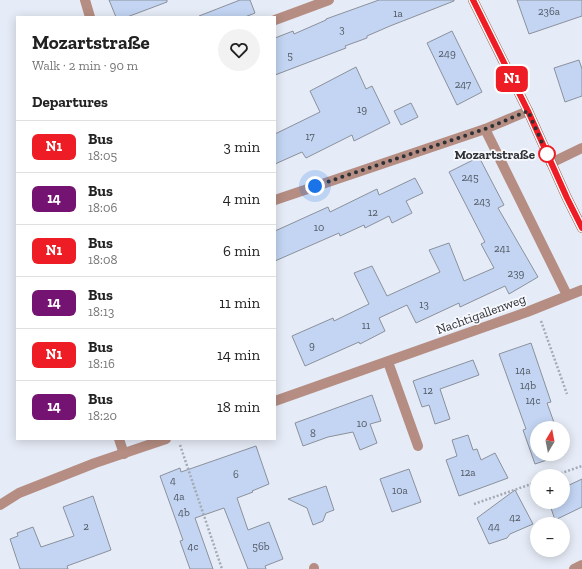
<!DOCTYPE html>
<meta charset="utf-8">
<style>
:root{--surface:#fff;--page:#f2f2f2;--text:#222;--muted:#767676;--line:#e0e0e0}
body{margin:0;font-family:"Zilla Slab",serif;background:var(--page);color:var(--text);height:100vh;display:flex;flex-direction:column;font-size:15px;white-space:nowrap}
*{box-sizing:border-box;margin:0}
p{font-size:13px;color:var(--muted)}
.icon{flex:none;width:22px;height:22px;fill:none;stroke:currentColor;stroke-width:2;stroke-linecap:round;stroke-linejoin:round}
.map{position:relative;flex:1;overflow:hidden}
.details{position:absolute;left:16px;top:16px;width:260px;height:424px;display:flex;flex-direction:column;background:var(--surface);border-radius:0px;box-shadow:0 2px 10px #0003}
.details>*{flex:none}
.badge{padding:0 8px;border-radius:6px;font-size:14px;line-height:26px}
.needle{width:26px;rotate:10deg}
.tools{position:absolute;left:530px;top:421px;display:grid;gap:8px}
.tools a{display:grid;place-items:center;width:40px;height:40px;border-radius:50%;background:var(--surface);box-shadow:0 2px 10px #0003;font-size:20px}
.you{position:absolute;width:20px;height:20px;margin:-10px;border:3px solid #fff;border-radius:50%;background:#1a73e8;box-shadow:0 0 0 6px #1a73e833}
.map>.badge{position:absolute;translate:-50% -50%;box-shadow:0 0 0 2px #fff}
h2{padding:0 16px;font-size:15px;line-height:36px}
.round{display:grid;place-items:center;flex:none;width:42px;height:42px;border-radius:21px;background:var(--page)}
.headline{display:flex;align-items:center;justify-content:space-between;height:68px;padding:0 16px}
h1{font-size:19px;font-weight:700;line-height:30px}
ul{padding:0;list-style:none}
li{display:flex;align-items:center;gap:12px;height:52px;padding:0 16px;border-top:1px solid var(--line)}
li div{flex:1}
li b{display:block;font-size:15px}
li em{font-style:normal}
li .badge{min-width:44px;font-weight:700;text-align:center}
.map>svg:first-child{display:block}
</style>
<div class="map">
<svg width="582" height="569" viewBox="0 0 582 569">
<rect width="100%" height="100%" fill="#e6ecf7"/>
<g fill="#c3d5f3" stroke="#8b919b">
<polygon points="109,0 167,0 167,2 127,17 116,17"/>
<polygon points="240,0 250,0 255,13 245,17 199,17 199,16"/>
<polygon points="379,0 454,0 454,1 390,26 367,36 367,38 345,46 346,48 275,75 275,38 293,31 294,34 326,20 326,19"/>
<polygon points="517,0 582,0 582,16 529,34"/>
<polygon points="452,31 482,92 457,105 427,43"/>
<polygon points="579,60 582,69 582,96 565,102 554,68"/>
<polygon points="356,67 366,89 372,86 390,123 354,141 352,135 306,158 302,152 275,164 275,134 320,112 310,91"/>
<polygon points="411,103 418,117 401,125 394,111"/>
<polygon points="479,157 504,205 498,208 538,277 509,294 505,286 460,307 459,303 416,323 407,305 379,318 385,331 360,344 359,342 305,366 292,336 333,318 334,321 369,304 354,273 372,266 387,296 440,272 429,250 449,243 464,281 494,268 481,244 485,242 449,172"/>
<polygon points="415,178 423,193 406,201 412,213 392,223 389,216 365,228 364,225 340,236 339,233 275,261 275,231 328,207 330,212 377,189 379,195"/>
<polygon points="531,343 551,402 547,403 556,428 537,428 537,454 563,454 563,447 565,454 535,464 523,430 526,429 499,354"/>
<polygon points="473,360 479,375 440,389 450,419 435,424 429,405 422,407 413,381"/>
<polygon points="372,395 381,421 370,424 377,443 360,450 353,432 328,437 303,446 295,423"/>
<polygon points="468,435 473,450 477,449 481,460 495,453 508,478 459,496 446,460 457,456 452,440"/>
<polygon points="256,446 269,484 252,491 253,492 237,498 248,530 269,522 283,559 265,566 266,569 248,569 224,508 195,518 213,569 190,569 180,541 183,540 160,476 180,468 181,472"/>
<polygon points="409,469 421,502 392,512 380,479"/>
<polygon points="582,479 582,507 555,520 549,502 563,502 563,488"/>
<polygon points="326,486 334,510 326,513 323,521 313,525 307,508 288,499"/>
<polygon points="515,490 533,524 510,534 507,538 489,544 477,518"/>
<polygon points="93,496 111,550 67,566 68,569 20,569 10,539 18,536 17,533 33,527 41,547 74,536 63,507"/>
</g>
<g fill="none" stroke-linecap="round" stroke-linejoin="round">
<g stroke="#a5aab3" stroke-width="2.5" stroke-dasharray="2 2" stroke-linecap="butt">
<polyline points="541,321 567,394"/>
<polyline points="180,445 222,569"/>
<polyline points="553,476 582,466"/>
<polyline points="474,504 537,482"/>
</g>
<g stroke="#b58d82" stroke-width="10">
<polyline points="85,0 90,17"/>
<polyline points="275,20 329,0"/>
<polyline points="485,129 567,295"/>
<polyline points="551,163 582,148"/>
<polyline points="275,200 485,129 528,111"/>
<polyline points="388,362 418,446"/>
<polyline points="275,401 527,312 582,290"/>
<polyline points="119,439 124,454"/>
<polyline points="0,505 19,493 95,463 166,439"/>
<polyline points="314,568 314,569"/>
<polyline points="574,569 582,565"/>
</g>
<polyline stroke="#985f4f" stroke-width="10" points="473,0 528,111 567,198 582,228"/>
</g>
<g fill="none" stroke-linecap="round" stroke-linejoin="round">
<defs>
<polyline id="line" points="473,0 528,111 567,198 582,228"/>
</defs>
<use href="#line" stroke="#fff" stroke-width="9"/>
<use href="#line" stroke="#ee1c25" stroke-width="6"/>
<polyline stroke="#2e3135" stroke-width="4" stroke-dasharray="0 7.2" points="315,186 485,129 528,111 547,154"/>
</g>
<circle fill="#fff" stroke="#ee1c25" stroke-width="2" cx="547" cy="154" r="8"/>
<g text-anchor="middle" dominant-baseline="central" stroke-width="3.5" stroke-linejoin="round" paint-order="stroke">
<g font-size="11" fill="#535a64">
<text x="549" y="11">236a</text>
<text x="398" y="13">1a</text>
<text x="342" y="29">3</text>
<text x="447" y="53">249</text>
<text x="290" y="55">5</text>
<text x="463" y="84">247</text>
<text x="362" y="109">19</text>
<text x="310" y="136">17</text>
<text x="470" y="177">245</text>
<text x="482" y="201">243</text>
<text x="373" y="212">12</text>
<text x="319" y="227">10</text>
<text x="502" y="248">241</text>
<text x="516" y="273">239</text>
<text x="424" y="304">13</text>
<text x="366" y="325">11</text>
<text x="312" y="345">9</text>
<text x="523" y="370">14a</text>
<text x="528" y="385">14b</text>
<text x="428" y="390">12</text>
<text x="533" y="400">14c</text>
<text x="362" y="423">10</text>
<text x="313" y="433">8</text>
<text x="468" y="472">12a</text>
<text x="236" y="474">6</text>
<text x="173" y="480">4</text>
<text x="400" y="490">10a</text>
<text x="179" y="496">4a</text>
<text x="184" y="512">4b</text>
<text x="515" y="517">42</text>
<text x="86" y="526">2</text>
<text x="494" y="526">44</text>
<text x="193" y="546">4c</text>
<text x="261" y="546">56b</text>
</g>
<g font-size="13" font-weight="bold" fill="#2e3135" stroke="#f7f9fe" text-anchor="end">
<text x="535" y="154">Mozartstraße</text>
</g>
<g font-size="13" fill="#2e3135" stroke="#f7f9fe">
<text transform="translate(481 314) rotate(-20)">Nachtigallenweg</text>
</g>
</g>
</svg>
<div class="tools">
<a><svg class="needle" viewBox="-14 -14 28 28"><path d="M0-13l5 13h-10z" fill="#e53935"/><path d="M0 13l5-13h-10z" fill="#767676"/></svg></a>
<a>+</a>
<a>−</a>
</div>
<div class="you" style="left:315px;top:186px"></div>
<b class="badge" style="left:512px;top:79px;background:#ee1c25;color:#fff">N1</b>
<section class="details">
<div class="headline"><div><h1>Mozartstraße</h1><p>Walk · 2 min · 90 m</p></div><a class="round"><svg class="icon" aria-label="heart" viewBox="0 0 24 24"><path d="M12 20l-8-8c-3-5 5-10 8-4 3-6 11-1 8 4z"/></svg></a></div>
<h2>Departures</h2>
<ul>
<li><span class="badge" style="background:#ee1c25;color:#fff">N1</span><div><b>Bus</b><p>18:05</p></div><em>3 min</em></li>
<li><span class="badge" style="background:#751372;color:#fff">14</span><div><b>Bus</b><p>18:06</p></div><em>4 min</em></li>
<li><span class="badge" style="background:#ee1c25;color:#fff">N1</span><div><b>Bus</b><p>18:08</p></div><em>6 min</em></li>
<li><span class="badge" style="background:#751372;color:#fff">14</span><div><b>Bus</b><p>18:13</p></div><em>11 min</em></li>
<li><span class="badge" style="background:#ee1c25;color:#fff">N1</span><div><b>Bus</b><p>18:16</p></div><em>14 min</em></li>
<li><span class="badge" style="background:#751372;color:#fff">14</span><div><b>Bus</b><p>18:20</p></div><em>18 min</em></li>
</ul>
</section>
</div>
